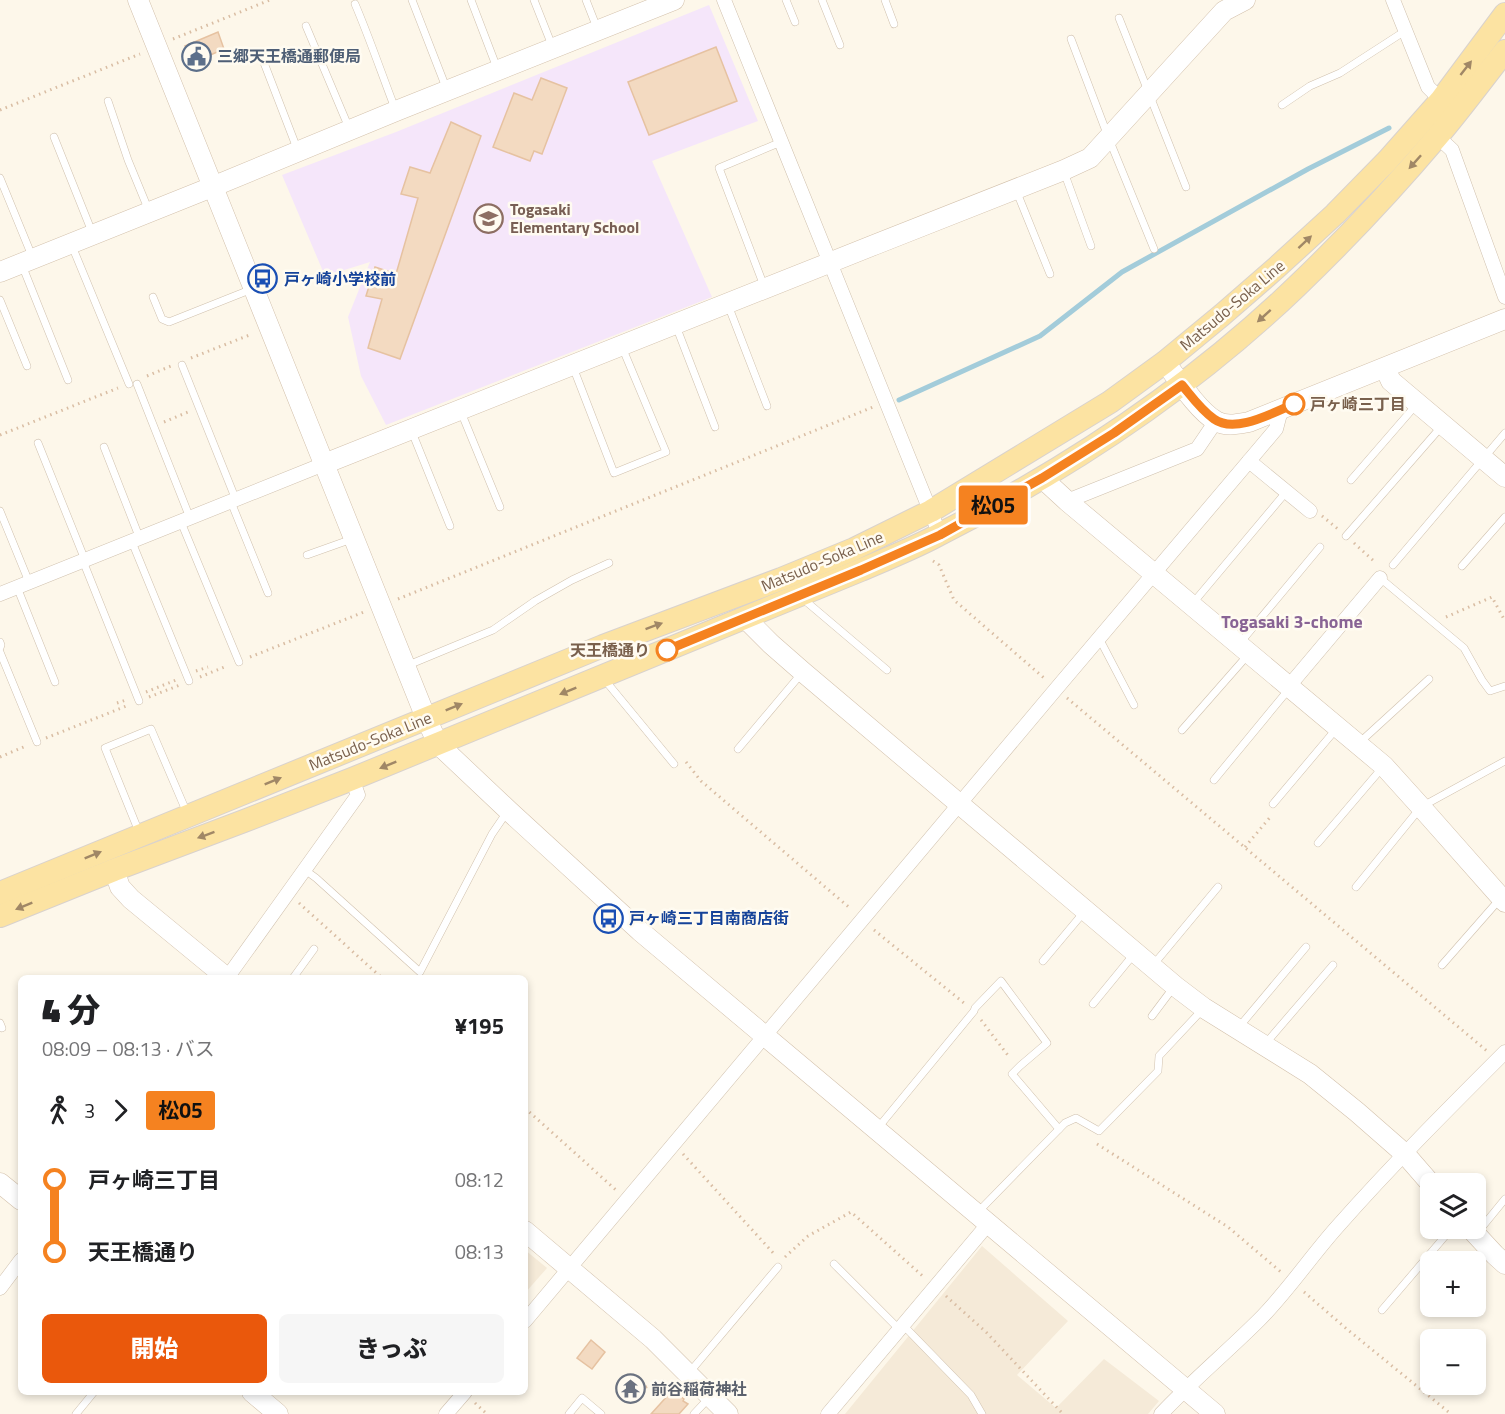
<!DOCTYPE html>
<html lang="ja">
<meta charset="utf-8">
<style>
:root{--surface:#fff;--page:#f6f6f6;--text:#202124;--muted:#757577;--accent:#ea580c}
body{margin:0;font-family:"Titillium Web","Noto Sans JP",sans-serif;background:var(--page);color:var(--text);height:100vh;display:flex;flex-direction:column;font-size:22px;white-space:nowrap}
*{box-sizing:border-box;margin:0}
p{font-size:20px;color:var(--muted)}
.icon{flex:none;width:33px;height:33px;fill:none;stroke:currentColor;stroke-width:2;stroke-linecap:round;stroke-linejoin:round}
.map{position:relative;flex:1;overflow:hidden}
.side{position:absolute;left:18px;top:975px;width:510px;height:420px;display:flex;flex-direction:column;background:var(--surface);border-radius:9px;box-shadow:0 3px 9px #0003}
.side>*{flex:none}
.badge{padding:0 12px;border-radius:4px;font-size:21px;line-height:39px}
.fabs{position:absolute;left:1420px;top:1173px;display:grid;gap:12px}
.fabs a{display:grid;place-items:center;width:66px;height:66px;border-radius:9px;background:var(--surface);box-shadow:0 3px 9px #0003;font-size:30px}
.map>.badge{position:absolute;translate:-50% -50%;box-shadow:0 0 0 3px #fff}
.legs{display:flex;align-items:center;gap:9px;height:66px;padding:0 24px;font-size:20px}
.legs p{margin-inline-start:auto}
.headline{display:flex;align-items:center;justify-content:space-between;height:102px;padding:0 24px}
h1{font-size:33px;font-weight:800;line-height:45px}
.button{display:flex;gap:12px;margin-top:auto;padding:12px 24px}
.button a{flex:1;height:69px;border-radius:9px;background:var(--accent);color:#fff;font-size:24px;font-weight:800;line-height:69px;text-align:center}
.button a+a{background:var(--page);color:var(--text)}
ul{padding:0 24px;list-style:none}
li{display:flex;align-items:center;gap:21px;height:72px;font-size:22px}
li i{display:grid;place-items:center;width:9px;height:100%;margin:0 8px;background:currentColor}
li i::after{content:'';width:15px;height:15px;margin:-8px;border:4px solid;border-radius:50%;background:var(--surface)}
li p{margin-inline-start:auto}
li:first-child i{background:linear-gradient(#0000 50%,currentColor 0)}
li:last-child i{background:linear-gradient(currentColor 50%,#0000 0)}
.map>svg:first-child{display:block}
</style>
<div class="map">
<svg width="1505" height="1414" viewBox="0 0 1505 1414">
<rect width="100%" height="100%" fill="#fdf7ea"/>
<g fill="#f5ead8">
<polygon points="982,1246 1068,1321 1017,1375 1056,1408 1104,1359 1159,1401 1148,1414 845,1414"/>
<polygon points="525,1250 547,1268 525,1293"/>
</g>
<polygon fill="#f5e6fa" points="709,5 758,121 652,161 712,297 386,425 361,376 348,317 370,262 325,276 282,175 396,132"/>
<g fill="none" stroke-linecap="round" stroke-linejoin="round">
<polyline stroke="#a3ccda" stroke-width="5" points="899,400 1040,336 1122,272 1308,169 1389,128"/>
</g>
<g fill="#f3dac1" stroke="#e6c2a1" stroke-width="1.5">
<polygon points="218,32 224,49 192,63 185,46"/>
<polygon points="716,47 737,101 649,135 628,82"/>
<polygon points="541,78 567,88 542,154 534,151 530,161 493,147 514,93 532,100"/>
<polygon points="451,122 481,136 400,359 368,348 382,299 366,296 375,267 396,274 418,198 401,194 410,167 430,173"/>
<polygon points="591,1340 605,1352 592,1369 577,1358"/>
<polygon points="670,1393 675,1393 684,1399 683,1401 688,1404 679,1414 651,1414"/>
</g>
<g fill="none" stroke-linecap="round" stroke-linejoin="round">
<defs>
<g id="lane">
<polyline points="412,0 447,90"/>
<polyline points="471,0 497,68"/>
<polyline points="534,0 553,48"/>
<polyline points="586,0 597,28"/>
<polyline points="786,0 795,22"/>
<polyline points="822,0 840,45"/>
<polyline points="885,0 894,24"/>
<path d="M355 4C370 39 382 75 396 111"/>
<polyline points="1119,18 1186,187"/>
<polyline points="306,26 349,128"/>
<polyline points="1071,39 1109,139 1154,249"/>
<polyline points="261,55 298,151"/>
<polyline points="108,101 128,160 149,211"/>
<polyline points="1282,105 1310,86 1340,73 1405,31"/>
<polyline points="54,137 92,232"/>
<polyline points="1064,172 1091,246"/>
<polyline points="0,178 32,256"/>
<polyline points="1016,190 1050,274"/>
<polyline points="72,246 129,384"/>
<polyline points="22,265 68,380"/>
<polyline points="764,286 719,168 781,142"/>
<polyline points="153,297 162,319 169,322 252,289"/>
<polyline points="0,300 27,366"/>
<polyline points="728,305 767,406"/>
<polyline points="676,326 715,427"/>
<polyline points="182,365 236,500"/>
<polyline points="573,367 614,473 666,452 622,347"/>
<polyline points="137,384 190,518"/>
<polyline points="461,412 500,507"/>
<polyline points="412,432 450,526"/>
<polyline points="38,443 85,560"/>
<polyline points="104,447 140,539"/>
<polyline points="1351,480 1416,405"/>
<polyline points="231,502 268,593"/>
<polyline points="0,511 29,582"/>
<polyline points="181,522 239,662"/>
<polyline points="1346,536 1441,427"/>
<polyline points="132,542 189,681"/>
<polyline points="307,555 352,539"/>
<polyline points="83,561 139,701"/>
<polyline points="1393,565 1505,433"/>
<polyline points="1462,566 1505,517"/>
<polyline points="1380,578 1464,648 1482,680 1490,691 1505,686"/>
<polyline points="17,587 55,682"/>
<polyline points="802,598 887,670"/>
<polyline points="1193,603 1287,491"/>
<polyline points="1099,638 1134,705"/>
<polyline points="0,642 1,645 0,648"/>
<polyline points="1240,643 1320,547"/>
<polyline points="0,652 37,742"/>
<polyline points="406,666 493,630 535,601 572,580 609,563"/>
<polyline points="604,679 674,764"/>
<polyline points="1182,730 1247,656"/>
<polyline points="1359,743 1429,679"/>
<polyline points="738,749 801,674"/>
<polyline points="1214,780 1289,689"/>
<polyline points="1273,804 1337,728"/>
<polyline points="139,832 105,748 151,729 187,813"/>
<polyline points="1318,843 1382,768"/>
<polyline points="305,870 316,878 420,972 492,834 507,812"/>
<polyline points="1356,887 1421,807 1505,761"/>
<polyline points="1043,961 1084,912"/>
<polyline points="1154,964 1218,887"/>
<polyline points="1442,965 1499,900"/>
<polyline points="293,978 314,949"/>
<polyline points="1093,1004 1134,954"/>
<polyline points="1152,1016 1173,988"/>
<polyline points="0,1023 2,1028"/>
<polyline points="1239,1027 1306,947"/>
<polyline points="1266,1043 1333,965"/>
<polyline points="877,1129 974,1011 975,1008 1001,981 1047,1043 1020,1066 1012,1074 1059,1129"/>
<polyline points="977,1213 1065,1123 1076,1118 1099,1131 1158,1071 1159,1056 1203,1009"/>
<polyline points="1478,1232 1505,1199"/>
<polyline points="834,1264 899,1329"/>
<polyline points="1382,1310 1452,1228"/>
<polyline points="903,1325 971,1395 982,1414"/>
<polyline points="689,1373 778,1267"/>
<polyline points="76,1414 94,1392"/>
<polyline points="569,1414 582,1398 601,1414"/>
<polyline points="694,1414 709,1398"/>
</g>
<g id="street">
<polyline points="724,0 940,535"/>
<polyline points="1393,0 1428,87 1441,100"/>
<polyline points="1438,137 1452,150 1505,297"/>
<polyline points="1249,461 1310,511"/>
<polyline points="1067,501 1197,449 1216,421"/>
<polyline points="0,594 324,464"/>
<polyline points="1289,686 1380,578"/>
<polyline points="227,978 358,795 352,779"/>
<polyline points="0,1288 21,1260"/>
<polyline points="525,1321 1056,689 1249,461 1276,429 1281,410"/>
<polyline points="446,1414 465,1392"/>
<polyline points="828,1414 989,1223"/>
<path d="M1161 1414C1192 1381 1227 1352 1259 1320 1288 1291 1311 1256 1338 1226 1391 1166 1448 1109 1505 1052"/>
</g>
<g id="secondary">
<polyline points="138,0 426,718 438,744 509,811 640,931 1215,1414"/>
<polyline points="0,272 212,187 396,111 674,0"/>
<path d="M1165 362C1177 378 1198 411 1216 421 1226 427 1238 424 1249 422L1505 319"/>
<polyline points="1385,368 1391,381 1505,477"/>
<path d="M324 464C571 366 817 267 1064 170L1090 158 1224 11 1245 0"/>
<polyline points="1042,478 1067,501 1384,766 1421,807 1505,902"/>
<polyline points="745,618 771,644 803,672 1175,986 1204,1008 1310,1074 1357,1112 1405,1154 1431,1184"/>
<polyline points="114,870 120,887 131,899 227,978"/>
<polyline points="0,1183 21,1200"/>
<polyline points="1470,1228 1495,1255 1505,1264"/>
<polyline points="525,1231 653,1339 728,1414"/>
<polyline points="252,1392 278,1414"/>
</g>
<g id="primary">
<polyline points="0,893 603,646 781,579 854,549 931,511 1110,402 1165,362 1222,315 1276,268 1335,214 1387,161 1441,100 1505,14"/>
<path d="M0 916 114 870 244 821 352 779 861 570C888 558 915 548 940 534 1070 468 1192 387 1297 286 1346 239 1393 189 1437 137 1461 109 1482 80 1505 51"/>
</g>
</defs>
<use href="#lane" stroke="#d0c1ae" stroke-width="8"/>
<use href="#street" stroke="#d0c1ae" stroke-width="15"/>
<use href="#secondary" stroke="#d3c1ac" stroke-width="21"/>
<use href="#primary" stroke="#d9d2cd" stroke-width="24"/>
<g stroke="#d9bda3" stroke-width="3" stroke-dasharray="1.5 4.5" stroke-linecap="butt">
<polyline points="173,39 270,0"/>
<polyline points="0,110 140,54"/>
<polyline points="191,358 252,334"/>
<polyline points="147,376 171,366"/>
<polyline points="164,422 188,412"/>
<polyline points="0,435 118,388"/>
<polyline points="1322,516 1338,529"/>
<polyline points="1354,543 1376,563"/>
<polyline points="933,561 939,565 954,600 1044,678"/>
<polyline points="398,599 873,407"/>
<polyline points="1446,617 1492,597 1505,621"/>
<polyline points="250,657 364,612"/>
<polyline points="196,671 208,667"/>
<polyline points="200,677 227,666"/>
<polyline points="146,692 176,680"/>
<polyline points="149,697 180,685"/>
<polyline points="1067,698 1487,1051"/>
<polyline points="117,703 126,700"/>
<polyline points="46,738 129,705"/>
<polyline points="0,757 26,746"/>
<polyline points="686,762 701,781 851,909"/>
<polyline points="1245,847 1272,815"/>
<polyline points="299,903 382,978"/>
<polyline points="874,930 964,1003"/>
<polyline points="981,1020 1010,1058"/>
<polyline points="525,1108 616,1190"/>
<polyline points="1097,1144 1228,1227 1281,1272"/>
<polyline points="683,1154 776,1256"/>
<polyline points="785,1257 808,1236 851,1212 925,1278"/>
<polyline points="1304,1292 1348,1330 1451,1414"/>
<polyline points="946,1296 986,1332 1063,1414"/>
<polyline points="640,1389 664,1381"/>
<polyline points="475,1403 487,1414"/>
</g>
<use href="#lane" stroke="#fff" stroke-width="7"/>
<use href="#street" stroke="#fff" stroke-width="14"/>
<use href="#secondary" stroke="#fff" stroke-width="20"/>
<use href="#primary" stroke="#fce3a2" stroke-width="22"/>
</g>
<defs><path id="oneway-solid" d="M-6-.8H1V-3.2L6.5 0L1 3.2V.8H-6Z" transform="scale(1.5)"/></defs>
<g fill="#a08766">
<use href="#oneway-solid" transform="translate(1466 68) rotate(-52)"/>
<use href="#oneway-solid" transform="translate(1415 162) rotate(132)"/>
<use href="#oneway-solid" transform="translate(1305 242) rotate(-43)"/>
<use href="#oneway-solid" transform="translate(1264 316) rotate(138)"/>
<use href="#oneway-solid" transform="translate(654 626) rotate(-20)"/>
<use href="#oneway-solid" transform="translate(568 691) rotate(158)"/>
<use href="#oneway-solid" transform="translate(454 707) rotate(-22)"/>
<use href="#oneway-solid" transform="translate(388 765) rotate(158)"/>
<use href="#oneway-solid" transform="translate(273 781) rotate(-22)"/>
<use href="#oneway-solid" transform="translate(206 835) rotate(160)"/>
<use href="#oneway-solid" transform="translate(93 855) rotate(-22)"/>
<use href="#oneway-solid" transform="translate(24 906) rotate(158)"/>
</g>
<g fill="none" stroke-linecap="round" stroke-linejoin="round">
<defs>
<path id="line-1" d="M667 650 861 570 940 535 1042 478 1114 433 1182 385C1192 397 1201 410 1214 419 1235 434 1272 413 1294 404"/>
</defs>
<use href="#line-1" stroke="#fff" stroke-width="14"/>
<use href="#line-1" stroke="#f58220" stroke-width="9"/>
</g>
<defs>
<symbol id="civic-ring" viewBox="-11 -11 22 22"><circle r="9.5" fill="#fffbf1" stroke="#5c6f8a" stroke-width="1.5"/><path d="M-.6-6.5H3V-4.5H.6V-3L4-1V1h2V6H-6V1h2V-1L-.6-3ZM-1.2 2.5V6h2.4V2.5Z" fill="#5c6f8a"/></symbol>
<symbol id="school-ring" viewBox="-11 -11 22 22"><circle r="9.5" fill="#fffbf1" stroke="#8d6e63" stroke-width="1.5"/><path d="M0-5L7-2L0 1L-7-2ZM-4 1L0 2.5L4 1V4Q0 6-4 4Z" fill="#8d6e63"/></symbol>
<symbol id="bus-ring" viewBox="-11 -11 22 22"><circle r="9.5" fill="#fffbf1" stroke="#1a4fb4" stroke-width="1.5"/><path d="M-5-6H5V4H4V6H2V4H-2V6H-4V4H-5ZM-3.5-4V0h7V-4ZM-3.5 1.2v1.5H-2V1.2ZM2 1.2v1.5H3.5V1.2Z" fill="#1a4fb4"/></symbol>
<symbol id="temple-ring" viewBox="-11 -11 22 22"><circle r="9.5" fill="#fffbf1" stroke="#6b7280" stroke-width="1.5"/><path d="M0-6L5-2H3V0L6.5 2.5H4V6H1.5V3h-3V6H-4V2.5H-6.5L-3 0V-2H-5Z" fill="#6b7280"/></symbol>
</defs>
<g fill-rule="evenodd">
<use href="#civic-ring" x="180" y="40" width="33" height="33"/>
<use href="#school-ring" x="472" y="202" width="33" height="33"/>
<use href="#bus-ring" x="246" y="262" width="33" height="33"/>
<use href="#bus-ring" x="592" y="902" width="33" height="33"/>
<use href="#temple-ring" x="614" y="1372" width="33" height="33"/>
</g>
<g fill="#fff" stroke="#f58220" stroke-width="3">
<circle cx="1294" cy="404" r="10"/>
<circle cx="667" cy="650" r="10"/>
</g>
<g text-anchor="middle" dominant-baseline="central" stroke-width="5" stroke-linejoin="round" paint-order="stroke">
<g font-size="16" font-weight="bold" fill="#4e5e75" stroke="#fffbf1" text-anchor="start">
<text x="217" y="56">三郷天王橋通郵便局</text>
</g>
<g font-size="16" font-weight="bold" fill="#785e54" stroke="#fffbf1" text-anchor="start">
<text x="510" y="209">Togasaki<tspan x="510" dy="18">Elementary School</tspan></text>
</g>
<g font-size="16" font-weight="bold" fill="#164399" stroke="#fffbf1" text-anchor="start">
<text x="284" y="279">戸ヶ崎小学校前</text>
<text x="629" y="918">戸ヶ崎三丁目南商店街</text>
</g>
<g font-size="16" fill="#79604c" stroke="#fffbf1">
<text transform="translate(1232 305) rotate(-40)">Matsudo-Soka Line</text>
<text transform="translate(822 561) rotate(-23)">Matsudo-Soka Line</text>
<text transform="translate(370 741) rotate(-22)">Matsudo-Soka Line</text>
</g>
<g font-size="16" font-weight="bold" fill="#79604c" stroke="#fffbf1" text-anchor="start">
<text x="1310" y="404">戸ヶ崎三丁目</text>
<text x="650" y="650" text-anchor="end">天王橋通り</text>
</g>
<g font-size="16" font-weight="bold" fill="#5b616d" stroke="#fffbf1" text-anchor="start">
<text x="651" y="1389">前谷稲荷神社</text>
</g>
<g font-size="18" font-weight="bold" fill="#896495" stroke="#fffbf1">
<text x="1292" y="621">Togasaki 3-chome</text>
</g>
</g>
</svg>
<div class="fabs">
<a><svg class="icon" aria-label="layers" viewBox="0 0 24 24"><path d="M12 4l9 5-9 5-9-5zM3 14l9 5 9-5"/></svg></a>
<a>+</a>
<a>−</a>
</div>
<b class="badge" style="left:993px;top:505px;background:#f58220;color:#111">松05</b>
<section class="side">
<div class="headline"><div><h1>4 分</h1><p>08:09 – 08:13 · バス</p></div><b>¥195</b></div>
<div class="legs"><svg class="icon" aria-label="walk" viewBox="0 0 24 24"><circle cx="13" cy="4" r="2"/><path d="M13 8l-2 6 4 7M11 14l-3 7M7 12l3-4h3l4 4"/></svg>3<svg class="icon" aria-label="forward" viewBox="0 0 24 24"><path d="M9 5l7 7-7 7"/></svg><b class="badge" style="background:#f58220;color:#111">松05</b></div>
<ul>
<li><i style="color:#f58220"></i><b>戸ヶ崎三丁目</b><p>08:12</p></li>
<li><i style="color:#f58220"></i><b>天王橋通り</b><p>08:13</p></li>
</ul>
<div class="button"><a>開始</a><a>きっぷ</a></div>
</section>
</div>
